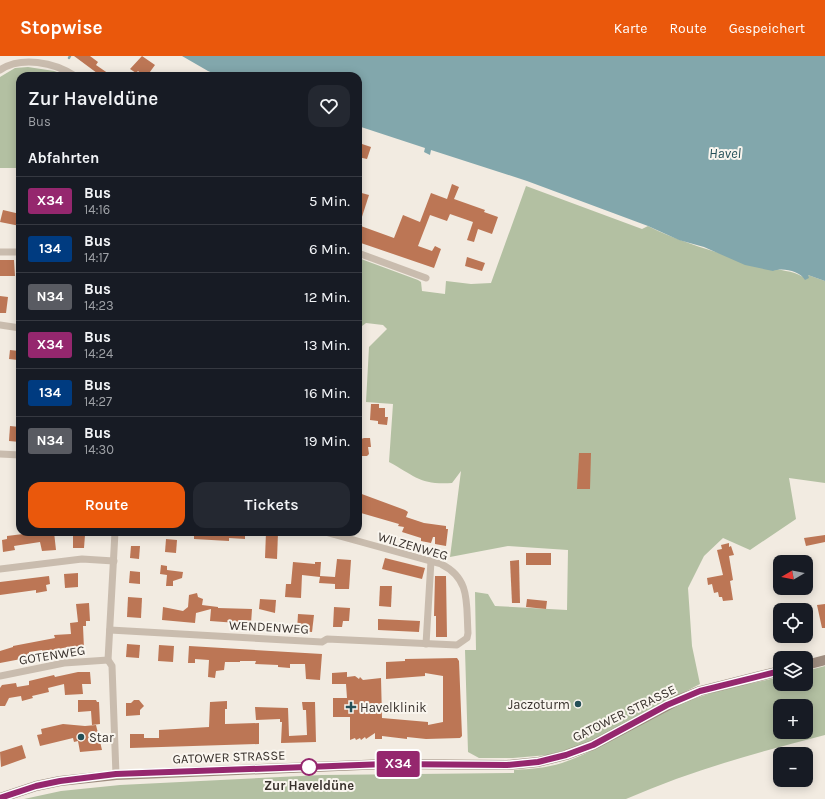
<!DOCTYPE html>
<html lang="de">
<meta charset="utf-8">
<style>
:root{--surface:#171b24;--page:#242831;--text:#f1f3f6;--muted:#9ea1a6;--line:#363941;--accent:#ea580c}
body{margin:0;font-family:Karla,sans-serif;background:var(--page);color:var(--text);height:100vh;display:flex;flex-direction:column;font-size:15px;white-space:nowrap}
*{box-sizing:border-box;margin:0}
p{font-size:13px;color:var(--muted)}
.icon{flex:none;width:22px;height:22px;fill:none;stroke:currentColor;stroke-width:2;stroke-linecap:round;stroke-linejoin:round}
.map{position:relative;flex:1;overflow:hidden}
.panel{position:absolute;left:16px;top:16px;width:346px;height:464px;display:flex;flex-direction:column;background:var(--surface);border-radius:12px;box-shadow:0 2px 10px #0003}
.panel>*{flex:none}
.badge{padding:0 8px;border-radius:3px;font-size:14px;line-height:26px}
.needle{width:26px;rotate:260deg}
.fabs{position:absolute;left:773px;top:499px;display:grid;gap:8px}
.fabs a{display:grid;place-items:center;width:40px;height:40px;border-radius:8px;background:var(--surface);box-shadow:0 2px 10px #0003;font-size:20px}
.map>.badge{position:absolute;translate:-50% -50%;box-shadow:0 0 0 2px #fff}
h2{padding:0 12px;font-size:15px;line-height:36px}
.round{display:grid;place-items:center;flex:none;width:42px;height:42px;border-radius:12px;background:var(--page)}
.head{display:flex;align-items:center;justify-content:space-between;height:68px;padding:0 12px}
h1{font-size:19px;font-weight:600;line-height:30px}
.cta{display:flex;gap:8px;margin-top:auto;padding:8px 12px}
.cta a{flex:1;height:46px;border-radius:12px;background:var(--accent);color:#fff;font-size:16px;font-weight:600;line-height:46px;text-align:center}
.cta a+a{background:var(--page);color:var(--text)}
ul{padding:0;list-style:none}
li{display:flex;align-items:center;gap:12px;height:48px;padding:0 12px;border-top:1px solid var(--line)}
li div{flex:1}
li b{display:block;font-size:15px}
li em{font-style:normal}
li .badge{min-width:44px;font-weight:700;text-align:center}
header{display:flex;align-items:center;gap:24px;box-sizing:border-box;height:56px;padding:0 20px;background:var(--accent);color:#fff}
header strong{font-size:19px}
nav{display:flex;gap:22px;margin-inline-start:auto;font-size:14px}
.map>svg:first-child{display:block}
</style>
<header>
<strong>Stopwise</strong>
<nav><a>Karte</a><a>Route</a><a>Gespeichert</a></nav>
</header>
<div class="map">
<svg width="825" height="743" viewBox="0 0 825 743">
<rect width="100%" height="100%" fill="#f2ebe1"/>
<g fill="#b3c0a2" fill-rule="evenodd">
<polygon points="28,11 54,15 69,20 20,20 20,112 0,112 0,21 15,12"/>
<path d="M526 130 642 173 648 170C685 189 728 199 768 211 780 215 792 214 803 221L808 219 825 225V427L789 422 796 463 750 494 723 482 704 500 688 532 692 590 700 628 583 689 548 699 513 702H479L468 696 465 594H476L475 536 488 538 495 550 567 554 568 494 508 490 450 501 461 415 452 427C420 429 415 420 389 406L393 348 366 346 369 291 387 273 383 269 366 267 358 273V208L361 203 418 224 421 226 422 235 445 238 446 225 471 228 491 227Z"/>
<path d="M825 610V679C758 696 690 715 626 743H24L61 735 120 729 322 719 514 717V714C530 713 546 712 562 707 606 692 643 663 685 646 716 634 748 628 780 621V628H806V615ZM780 650H806V676H780Z"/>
</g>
<path fill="#82a7ac" d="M182 0H825V225L808 219 809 222 805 224C800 215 782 211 773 215L745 209 704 191 679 184 648 170 527 125 431 94 430 99 424 96 425 92 358 70V20H220L208 15Z"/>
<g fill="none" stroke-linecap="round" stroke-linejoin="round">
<polyline stroke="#82a7ac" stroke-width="2.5" points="69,2 70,0"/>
</g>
<g fill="#bc7655">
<polygon points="74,0 90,0 98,6 96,9 112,20 101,20"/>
<polygon points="142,0 155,9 147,20 144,20 138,15 136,17 130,13"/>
<polygon points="359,87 371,91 367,103 358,101"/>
<polygon points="452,128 459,131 454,143 485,154 484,156 498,161 492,178 478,173 474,186 467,184 473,166 450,158 447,165 430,159 418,190 432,195 435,190 441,193 434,212 358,186 358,169 394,182 403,159 420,166 431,137 447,143"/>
<polygon points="358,136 369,139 359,170 358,169"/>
<polygon points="3,154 20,158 20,170 0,166"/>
<polygon points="467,201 485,207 482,215 465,210"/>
<polygon points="0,204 14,204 15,220 0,220"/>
<polygon points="0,240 8,241 6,257 0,257"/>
<polygon points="10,294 19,295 18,304 9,303"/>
<polygon points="371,348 379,348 379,352 385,352 385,361 388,361 387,369 378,368 378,365 370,364"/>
<polygon points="10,370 20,371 20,386 9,385"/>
<polygon points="364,382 370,382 371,391 368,391 369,398 367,400 358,400 358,384"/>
<polygon points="579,397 591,397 590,433 577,433"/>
<polygon points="359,437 405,454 408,456 406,461 424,467 446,470 446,473 448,473 446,490 435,488 435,481 433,481 431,487 421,485 421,482 402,476 404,471 398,470 399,468 361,457 358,454"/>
<polygon points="23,476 54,476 56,494 42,495 40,486 14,490 15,494 3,496 2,484 7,483 7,480 23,478"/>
<polygon points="194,476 245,476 245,483 229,482 229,485 194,483"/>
<polygon points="266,476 278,477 277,503 265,502"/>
<polygon points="73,478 85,479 84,492 73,492"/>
<polygon points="825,479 825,486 806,490 804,482"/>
<polygon points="166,483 177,484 176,497 165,496"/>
<polygon points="729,487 729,491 731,490 734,499 729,500 733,524 730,525 733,544 723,545 722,541 719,541 718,536 714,537 712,528 708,529 707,522 723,519 717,494 722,493 721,489"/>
<polygon points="131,490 140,490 139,503 130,502"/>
<rect x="526" y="497" width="25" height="12"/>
<polygon points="385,502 425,512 422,523 382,513"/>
<polygon points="337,503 351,504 349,533 335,533 335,528 319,527 320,521 302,519 301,542 285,541 286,528 291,528 293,506 315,508 315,506 321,506 320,520 335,521"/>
<polygon points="519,504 520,547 512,547 510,505"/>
<polygon points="161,509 167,510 167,514 183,516 182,522 173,525 173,530 166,530 167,519 160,518"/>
<polygon points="130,515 140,516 140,528 129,527"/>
<polygon points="78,517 78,531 65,532 64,518"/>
<polygon points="49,520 50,528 46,529 47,535 36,537 36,534 0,539 0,526"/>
<polygon points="435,520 446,520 447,581 436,581 436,560 434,560"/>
<polygon points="380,530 392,530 391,551 379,550"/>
<polygon points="197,537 198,541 203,543 202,549 218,551 218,552 252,553 251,568 210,565 211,553 196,557 195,567 162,564 163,551 183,555 188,551 189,539"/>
<polygon points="128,541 142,542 141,562 127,561"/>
<polygon points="260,543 276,544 275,557 259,553"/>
<polygon points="527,543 547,545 546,553 526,551"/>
<polygon points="89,547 90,565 86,565 86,570 83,570 84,593 69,594 68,591 43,596 42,594 29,596 29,599 20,601 21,603 0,607 0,595 13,591 13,590 55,582 54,579 71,578 70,567 78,566 76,548"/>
<polygon points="825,548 825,572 822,572 817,549"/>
<polygon points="334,551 350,552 349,565 343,565 342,571 333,571"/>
<polygon points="298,558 314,559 312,576 297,575"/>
<polygon points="378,563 420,565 419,576 378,574"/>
<polygon points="127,588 140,589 139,602 126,601"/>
<polygon points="159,589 174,590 173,606 158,605"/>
<polygon points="189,590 322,598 320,624 306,623 305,608 290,608 290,612 278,611 278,609 255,608 256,605 240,605 240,606 225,606 224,614 216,615 215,622 208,621 209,604 195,603 195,607 188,607"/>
<polygon points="457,602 459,605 462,680 460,682 426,683 407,681 407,683 382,680 382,683 375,683 375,677 366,683 365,681 361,684 360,682 356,684 355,682 350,684 350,661 333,661 333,642 347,642 346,628 332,628 332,617 347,616 347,621 355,620 359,623 360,621 363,624 381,622 382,662 428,666 428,669 443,666 443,620 425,617 425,620 386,623 386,606 405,605 405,603"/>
<polygon points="78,616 90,616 91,628 82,628 83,638 65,639 64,628 48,632 49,636 32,640 33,642 22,645 21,640 9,642 5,650 0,650 0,632 2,629 16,627 17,631 29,629 29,625 54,619 55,621"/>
<polygon points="78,644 96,644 97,646 99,646 100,668 92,669 91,655 78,656"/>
<polygon points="134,644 139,644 144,650 140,654 140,659 126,660 126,647 131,647"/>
<polygon points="227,645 227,653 225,653 225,668 259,667 259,688 130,692 130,678 144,678 144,682 159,682 159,674 209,671 210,646"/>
<polygon points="302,646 315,646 316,686 281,687 282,666 280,666 280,663 256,664 255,651 288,652 289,680 307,679 306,654 303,654"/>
<polygon points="63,668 85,670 96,669 102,694 80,696 78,685 74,686 73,682 40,690 37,679 42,678 41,673"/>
<polygon points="22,689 26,702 1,711 0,696"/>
</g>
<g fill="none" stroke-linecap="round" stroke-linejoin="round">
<g stroke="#c9bcae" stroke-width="7">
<path d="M0 14C21 0 54 6 75 20"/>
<polyline points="0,196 20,196"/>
<polyline points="358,197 426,222"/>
<polyline points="0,269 20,272"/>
<polyline points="0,398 20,399"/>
<polyline points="115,476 108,604 112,610 116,719"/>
<polyline points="0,513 82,503 114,505"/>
<path d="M110 574 322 586 327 583 457 589 467 582 468 577C466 547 471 523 441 508L325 476"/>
<polyline points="426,588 431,505"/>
<polyline points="0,620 64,607 108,604"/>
</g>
<g stroke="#9d8c7f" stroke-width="10">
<polyline points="806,609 825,604"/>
<polyline points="0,742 36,730 60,725 116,719 386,708 507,709 538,706 566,699 593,689 678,644 700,635 780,615"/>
</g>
</g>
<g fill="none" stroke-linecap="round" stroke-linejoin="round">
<defs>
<polyline id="line" points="0,742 36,730 60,725 116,718 386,708 507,709 538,706 566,699 593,689 667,649 700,635 780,615"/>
</defs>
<use href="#line" stroke="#fff" stroke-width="9"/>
<use href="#line" stroke="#95276e" stroke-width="6"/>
</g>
<g fill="#244f57" stroke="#f9f5ee" stroke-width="1.5">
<circle cx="578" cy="648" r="4"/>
<path d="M349 645h4v4h4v4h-4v4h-4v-4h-4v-4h4z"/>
<circle cx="81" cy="681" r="4"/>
</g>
<circle fill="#fff" stroke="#95276e" stroke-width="2" cx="309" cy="711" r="8"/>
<g text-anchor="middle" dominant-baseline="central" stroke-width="4" stroke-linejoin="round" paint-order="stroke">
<g font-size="13" fill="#38312c" stroke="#f9f5ee">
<text transform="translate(413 490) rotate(16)">WILZENWEG</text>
<text transform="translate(269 571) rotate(3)">WENDENWEG</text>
<text transform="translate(52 599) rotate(-9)">GOTENWEG</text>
<text transform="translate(624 657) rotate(-26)">GATOWER STRASSE</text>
<text transform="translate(229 701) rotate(-2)">GATOWER STRASSE</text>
</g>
<g font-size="13" fill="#38312c" stroke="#f9f5ee" text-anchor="start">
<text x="570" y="648" text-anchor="end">Jaczoturm</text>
<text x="360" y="651">Havelklinik</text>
<text x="89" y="681">Star</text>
</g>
<g font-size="13" font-weight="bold" fill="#38312c" stroke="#f9f5ee">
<text x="309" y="729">Zur Haveldüne</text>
</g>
<g font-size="14" font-style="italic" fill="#244f57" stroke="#f9f5ee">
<text x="725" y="97">Havel</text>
</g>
</g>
</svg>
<div class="fabs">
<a><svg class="needle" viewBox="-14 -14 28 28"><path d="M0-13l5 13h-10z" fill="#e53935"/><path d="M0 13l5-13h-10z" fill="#9ea1a6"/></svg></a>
<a><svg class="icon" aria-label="locate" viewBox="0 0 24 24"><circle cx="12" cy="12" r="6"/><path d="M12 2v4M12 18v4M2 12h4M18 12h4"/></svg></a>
<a><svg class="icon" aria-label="layers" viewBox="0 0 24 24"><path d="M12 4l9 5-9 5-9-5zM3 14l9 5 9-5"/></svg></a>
<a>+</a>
<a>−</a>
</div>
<b class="badge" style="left:398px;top:708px;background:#95276e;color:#fff">X34</b>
<section class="panel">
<div class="head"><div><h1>Zur Haveldüne</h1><p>Bus</p></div><a class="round"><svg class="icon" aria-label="heart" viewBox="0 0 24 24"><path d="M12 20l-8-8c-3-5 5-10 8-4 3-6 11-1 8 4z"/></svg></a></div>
<h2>Abfahrten</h2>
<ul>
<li><span class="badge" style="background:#95276e;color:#fff">X34</span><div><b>Bus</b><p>14:16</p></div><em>5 Min.</em></li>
<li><span class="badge" style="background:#003b80;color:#fff">134</span><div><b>Bus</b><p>14:17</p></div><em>6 Min.</em></li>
<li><span class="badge" style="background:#595b62;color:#fff">N34</span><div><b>Bus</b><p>14:23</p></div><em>12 Min.</em></li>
<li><span class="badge" style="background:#95276e;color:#fff">X34</span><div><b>Bus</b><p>14:24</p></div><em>13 Min.</em></li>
<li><span class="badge" style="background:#003b80;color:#fff">134</span><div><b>Bus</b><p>14:27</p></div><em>16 Min.</em></li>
<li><span class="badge" style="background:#595b62;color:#fff">N34</span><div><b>Bus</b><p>14:30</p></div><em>19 Min.</em></li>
</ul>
<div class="cta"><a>Route</a><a>Tickets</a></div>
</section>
</div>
